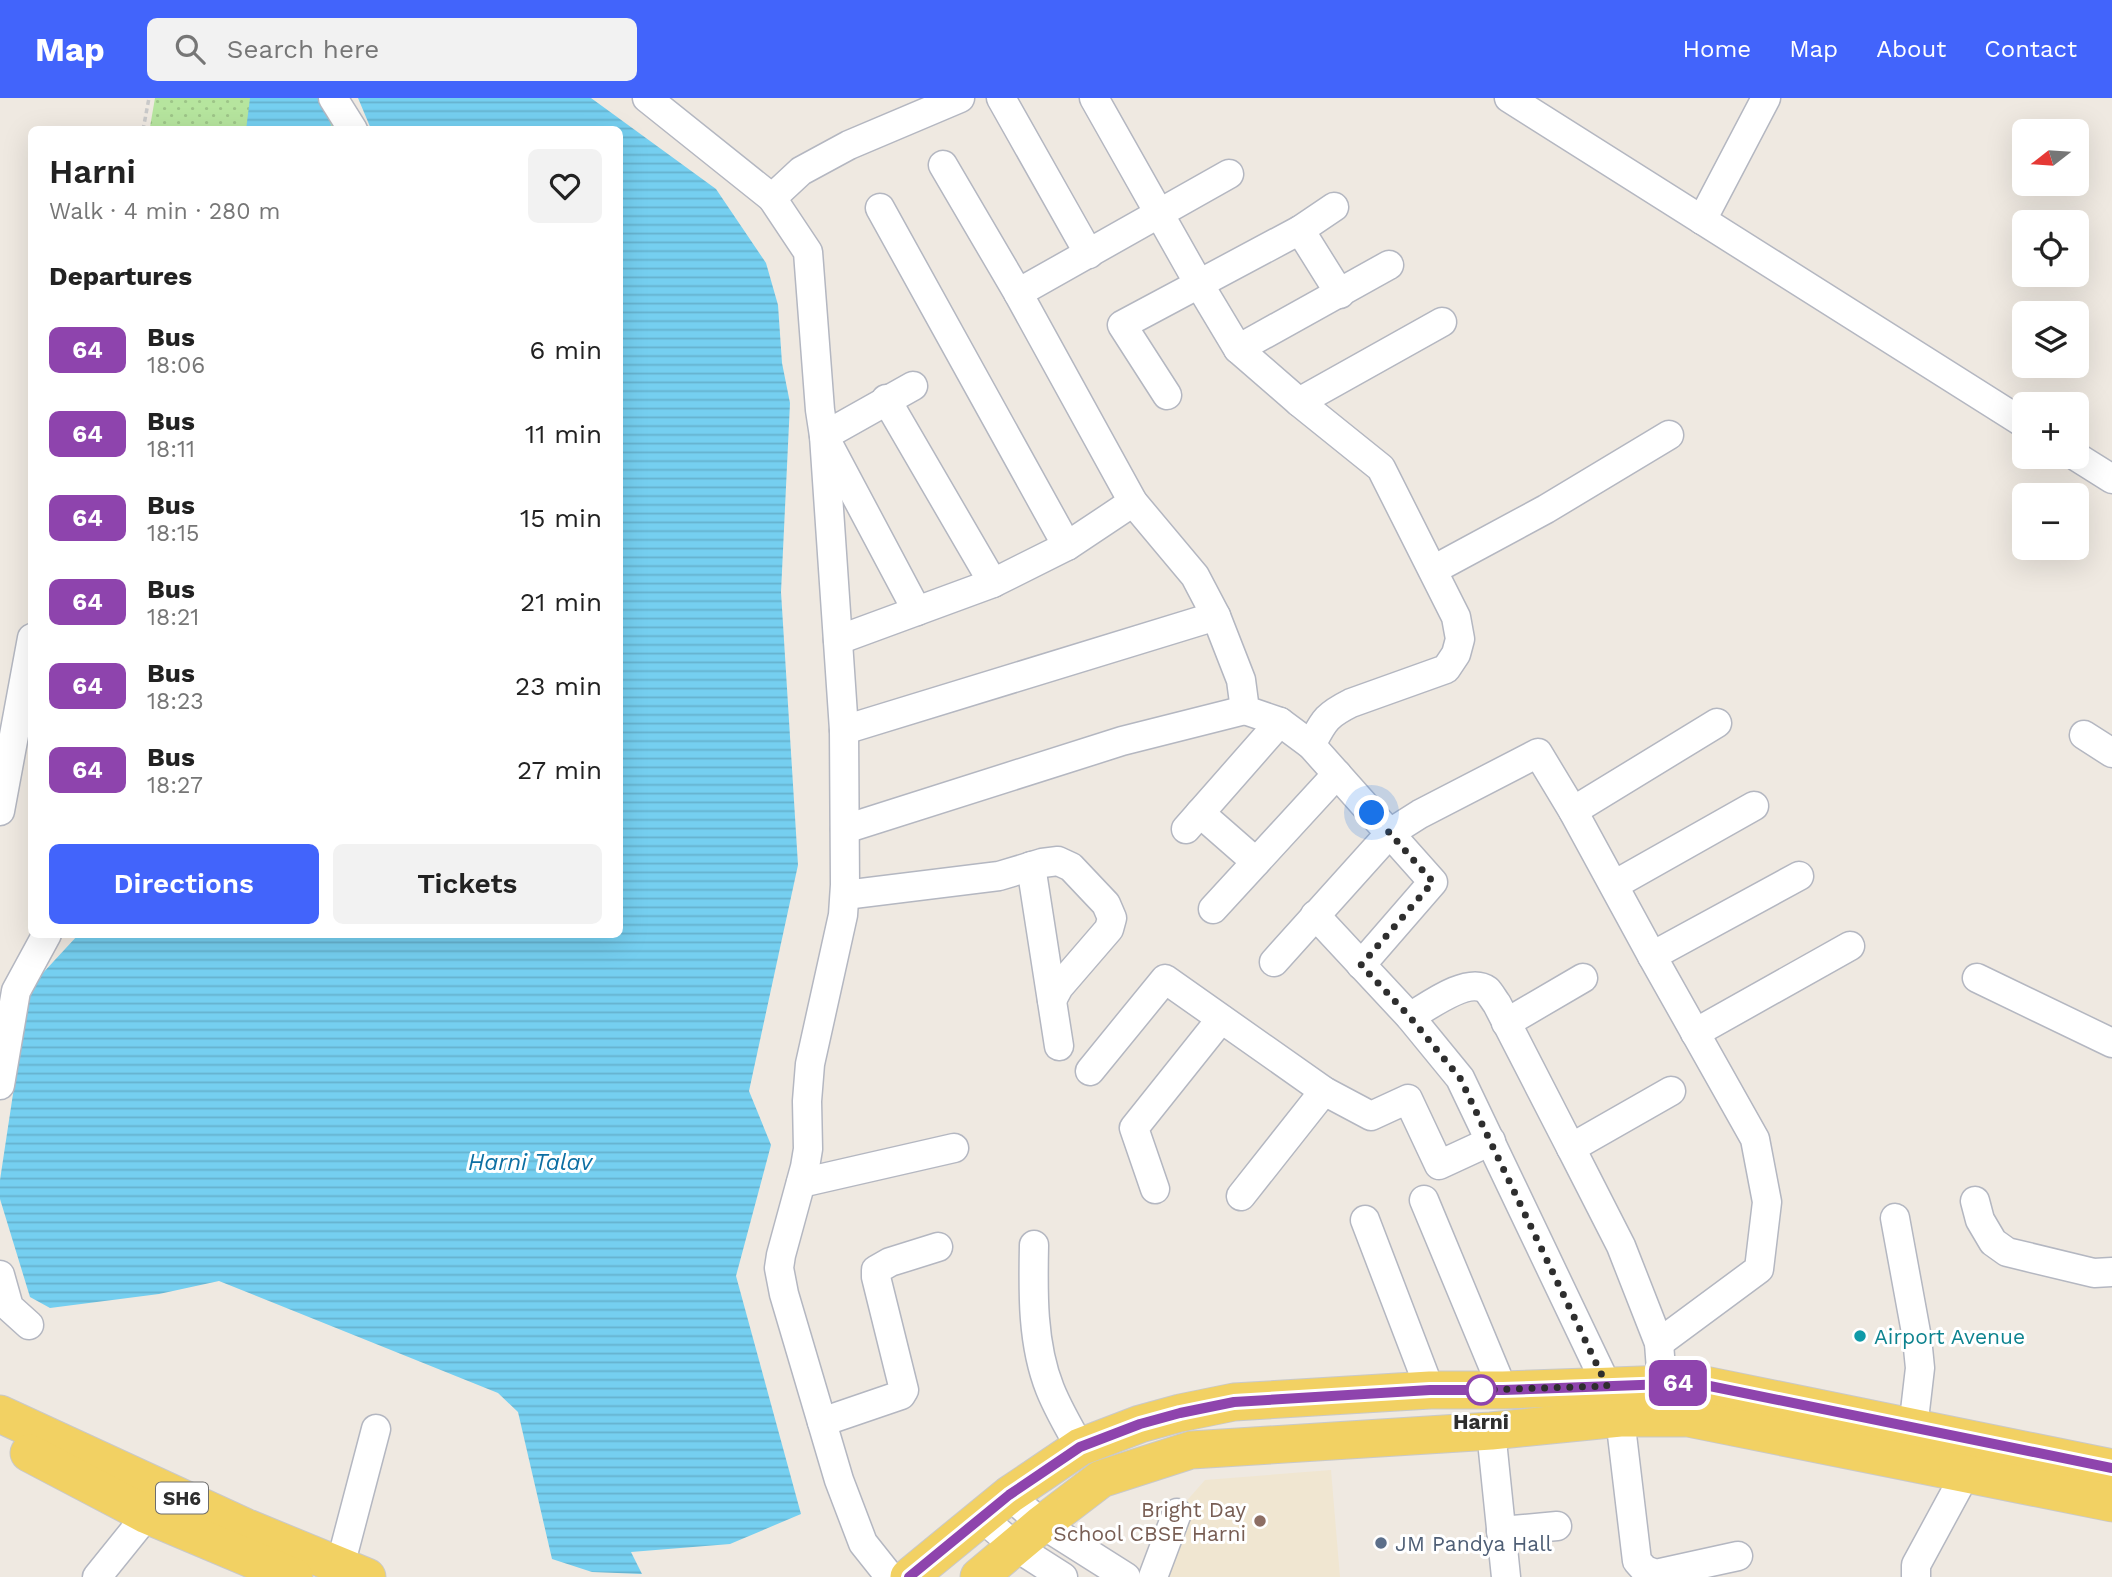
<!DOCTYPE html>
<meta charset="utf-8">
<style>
:root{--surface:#fff;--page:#f2f2f2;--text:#222;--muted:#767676;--accent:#4264fb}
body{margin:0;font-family:"Work Sans",sans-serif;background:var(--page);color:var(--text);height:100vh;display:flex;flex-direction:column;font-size:26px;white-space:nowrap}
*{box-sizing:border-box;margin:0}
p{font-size:23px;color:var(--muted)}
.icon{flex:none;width:38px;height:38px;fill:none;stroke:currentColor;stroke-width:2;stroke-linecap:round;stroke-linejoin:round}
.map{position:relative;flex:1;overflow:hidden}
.sheet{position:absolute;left:28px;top:28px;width:595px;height:812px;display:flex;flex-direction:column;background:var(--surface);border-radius:10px;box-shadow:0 7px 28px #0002}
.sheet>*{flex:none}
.badge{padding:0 14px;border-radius:10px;font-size:24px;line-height:46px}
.needle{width:46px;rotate:253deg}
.buttons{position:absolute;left:2012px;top:21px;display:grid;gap:14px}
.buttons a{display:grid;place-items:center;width:77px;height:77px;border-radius:10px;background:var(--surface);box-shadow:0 7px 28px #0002;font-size:35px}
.you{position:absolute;width:35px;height:35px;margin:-18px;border:5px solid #fff;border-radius:50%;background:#1a73e8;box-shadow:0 0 0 10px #1a73e833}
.map>.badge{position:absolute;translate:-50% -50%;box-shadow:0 0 0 4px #fff}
h2{padding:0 21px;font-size:26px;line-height:63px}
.round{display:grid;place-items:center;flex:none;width:74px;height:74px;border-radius:10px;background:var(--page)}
.summary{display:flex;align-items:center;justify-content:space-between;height:119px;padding:0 21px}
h1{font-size:33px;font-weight:600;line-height:52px}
.button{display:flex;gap:14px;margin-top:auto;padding:14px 21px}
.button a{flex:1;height:80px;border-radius:10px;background:var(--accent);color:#fff;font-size:28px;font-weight:600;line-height:80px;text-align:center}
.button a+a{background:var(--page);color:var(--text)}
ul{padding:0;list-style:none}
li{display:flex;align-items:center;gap:21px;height:84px;padding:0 21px}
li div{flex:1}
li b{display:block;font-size:26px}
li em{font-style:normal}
li .badge{min-width:77px;font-weight:700;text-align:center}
header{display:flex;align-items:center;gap:42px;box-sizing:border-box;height:98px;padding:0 35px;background:var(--accent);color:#fff}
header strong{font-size:33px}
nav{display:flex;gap:38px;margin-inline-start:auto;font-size:24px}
.search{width:490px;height:63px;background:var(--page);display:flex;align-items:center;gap:18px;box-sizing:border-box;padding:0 24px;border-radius:10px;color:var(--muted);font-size:26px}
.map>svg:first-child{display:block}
</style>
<header>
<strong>Map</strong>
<div class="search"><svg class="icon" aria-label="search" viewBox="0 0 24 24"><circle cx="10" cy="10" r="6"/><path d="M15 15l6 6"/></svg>Search here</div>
<nav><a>Home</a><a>Map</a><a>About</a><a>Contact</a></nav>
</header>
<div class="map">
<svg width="2112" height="1479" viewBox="0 0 2112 1479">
<defs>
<pattern id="park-dots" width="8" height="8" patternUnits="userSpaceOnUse" patternTransform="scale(1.75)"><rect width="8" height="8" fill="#b6e59e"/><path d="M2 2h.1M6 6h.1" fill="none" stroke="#9dc588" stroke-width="1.8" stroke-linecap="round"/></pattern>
<pattern id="water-rules" width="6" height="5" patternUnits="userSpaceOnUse" patternTransform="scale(1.75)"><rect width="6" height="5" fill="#75cff0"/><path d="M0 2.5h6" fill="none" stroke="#66b2ce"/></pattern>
</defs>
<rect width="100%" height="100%" fill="#efe9e1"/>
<polygon fill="#f0e6d1" points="1331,1372 1340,1479 1167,1479 1165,1477 1186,1439 1183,1407 1205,1382"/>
<polygon fill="url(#park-dots)" points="155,0 328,0 348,31 157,32 150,29"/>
<g fill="url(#water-rules)">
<polygon points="250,0 323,0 332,31 246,32"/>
<polygon points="358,0 591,0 716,91 766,165 778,207 782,265 790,305 781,494 798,767 749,993 771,1047 736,1178 801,1416 730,1446 631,1454 642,1476 592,1474 552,1461 518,1314 498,1295 219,1183 159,1196 50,1210 30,1199 0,1101 0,1082 29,890 78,837 620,836 620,32 371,31"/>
</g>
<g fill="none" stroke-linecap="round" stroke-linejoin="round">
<defs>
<g id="minor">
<polyline points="333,0 353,32"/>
<polyline points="647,0 772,100"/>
<polyline points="1001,0 1089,156"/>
<path d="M1094 0 1199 186 1238 251 1299 304 1381 370 1456 519 1460 541 1456 556 1446 571 1351 605C1325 618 1324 623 1311 647"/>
<polyline points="1509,0 2025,326"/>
<polyline points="943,67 1018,195 1133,404 1195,478 1216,518 1241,582 1245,612 1280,624 1311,647 1433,784 1361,867"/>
<polyline points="880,110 1067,448"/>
<polyline points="1702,122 1766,0"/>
<polyline points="1300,132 1340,196"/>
<polyline points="1018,195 1229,76"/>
<polyline points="1238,251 1389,167"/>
<polyline points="1167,297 1122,227 1300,132 1334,109"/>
<polyline points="886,301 993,485"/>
<polyline points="1299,304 1442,224"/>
<polyline points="2077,359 2112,381"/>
<polyline points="1433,472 1546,411 1669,337"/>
<polyline points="917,513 824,338 820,312 808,154 772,100 801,73 849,47 960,0"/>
<polyline points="838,542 993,485 1067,448 1133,404"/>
<polyline points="844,632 1216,518"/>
<polyline points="2084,637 2112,655"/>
<polyline points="0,713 32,540"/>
<polyline points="1573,713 1717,625"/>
<polyline points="1200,715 1256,764"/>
<polyline points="845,731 1122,643 1245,612"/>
<polyline points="1186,731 1280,624"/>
<polyline points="1031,768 1059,948"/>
<polyline points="1614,787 1754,708"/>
<polyline points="845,797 999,778 1042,765 1058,763 1071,769 1106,806 1112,820 1109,831 1059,889 1052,902"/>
<polyline points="1213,811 1337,676"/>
<polyline points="1315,817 1410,919 1460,980 1607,1288"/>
<polyline points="1652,858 1799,778"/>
<polyline points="1274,864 1390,735 1420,716 1538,655 1573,713 1652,858 1755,1041 1767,1104 1759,1171 1659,1245"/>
<polyline points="1977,880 2112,945"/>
<path d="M1410 919C1427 909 1468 878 1487 892 1490 895 1494 902 1497 906L1571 1050"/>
<polyline points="1506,925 1583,880"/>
<polyline points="1695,935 1850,848"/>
<polyline points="1090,973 1165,881 1324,993 1371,1018 1408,1001 1439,1067 1491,1043"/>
<polyline points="0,987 16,893 47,836"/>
<polyline points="801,1085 954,1050"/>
<polyline points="1155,1091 1134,1030 1221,921"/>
<polyline points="1241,1098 1324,993"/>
<polyline points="1424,1102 1503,1292"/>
<polyline points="1975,1103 1980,1122 1993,1144 2007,1154 2094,1175 2112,1174"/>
<polyline points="1895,1120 1917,1240 1920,1270 1913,1330"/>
<polyline points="1365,1122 1430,1292"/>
<path d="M1034 1147C1033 1194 1032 1246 1050 1291 1058 1311 1069 1330 1080 1349"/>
<polyline points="0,1177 9,1209 29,1227"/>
<polyline points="1662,1285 1659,1245 1621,1148 1571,1050 1671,993"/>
<polyline points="1620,1320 1637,1463 1645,1472 1656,1476 1738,1458"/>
<polyline points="822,1324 901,1297 904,1292 876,1179 876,1172 890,1164 938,1149"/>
<polyline points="1491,1333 1506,1479"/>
<polyline points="1009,1397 1042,1426 1126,1479"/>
<polyline points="981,1419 1016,1449 1063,1479"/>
<polyline points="1501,1433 1557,1428"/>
<polyline points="340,1468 376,1331"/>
<polyline points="97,1479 147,1417"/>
<polyline points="890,1479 863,1445 839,1382 784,1196 779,1170 781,1157 805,1069 808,1051 807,1003 810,966 843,817 845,787 844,632 824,338 913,288"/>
<polyline points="1153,1479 1177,1415"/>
<polyline points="1916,1479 1916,1467 1974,1360"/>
</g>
<g id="major">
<polyline points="0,1316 245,1429 367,1479"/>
<polyline points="29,1355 147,1417 294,1479"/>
<polyline points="909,1479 1009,1397 1080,1349 1140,1326 1180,1315 1234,1304 1430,1292 1503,1292 1695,1285 2112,1370"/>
<polyline points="979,1479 1042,1426 1101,1381 1191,1352 1491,1333 1620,1320 1688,1320 2112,1405"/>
</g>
</defs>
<use href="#minor" stroke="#b4b7c1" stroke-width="31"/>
<use href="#major" stroke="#c9c9c9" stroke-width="39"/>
<polyline stroke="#c9c9c9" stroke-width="3.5" stroke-dasharray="5 3.5" stroke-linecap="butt" points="143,32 149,0"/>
<use href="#minor" stroke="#fff" stroke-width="28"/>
<use href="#major" stroke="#f2d163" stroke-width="37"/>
</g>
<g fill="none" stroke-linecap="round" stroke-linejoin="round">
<defs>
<polyline id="line" points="909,1479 1009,1397 1080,1349 1140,1326 1180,1315 1234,1304 1430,1292 1503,1292 1695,1285 2112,1370"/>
</defs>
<use href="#line" stroke="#fff" stroke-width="16"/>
<use href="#line" stroke="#8e44ad" stroke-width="10"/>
<polyline stroke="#2e2e2e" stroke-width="7" stroke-dasharray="0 12.6" points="1372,715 1433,784 1361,867 1410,919 1460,980 1607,1288 1479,1292 1481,1292"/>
</g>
<circle fill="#0f9aa8" stroke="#fff" stroke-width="2.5" cx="1860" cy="1238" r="7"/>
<circle fill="#fff" stroke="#8e44ad" stroke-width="3.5" cx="1481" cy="1292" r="14"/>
<circle fill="#8d6e63" stroke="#fff" stroke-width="2.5" cx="1260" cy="1423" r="7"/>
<circle fill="#5c6f8a" stroke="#fff" stroke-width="2.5" cx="1381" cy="1445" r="7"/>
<g text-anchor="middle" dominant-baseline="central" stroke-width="6" stroke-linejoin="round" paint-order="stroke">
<rect fill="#fff" stroke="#6d6d6d" stroke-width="2" x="156" y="1384.5" width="52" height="31" rx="5"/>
<g font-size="19" font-weight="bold" fill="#2e2e2e">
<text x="182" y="1400">SH6</text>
</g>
<g font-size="21" fill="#0d838f" stroke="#fff" text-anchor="start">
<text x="1874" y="1238">Airport Avenue</text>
</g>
<g font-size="21" font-weight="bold" fill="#2e2e2e" stroke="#fff">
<text x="1481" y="1323">Harni</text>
</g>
<g font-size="21" fill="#785e54" stroke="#fff" text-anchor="end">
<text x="1246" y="1411">Bright Day<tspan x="1246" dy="24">School CBSE Harni</tspan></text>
</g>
<g font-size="21" fill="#4e5e75" stroke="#fff" text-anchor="start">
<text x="1395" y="1445">JM Pandya Hall</text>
</g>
<g font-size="23" font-style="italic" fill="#0d6fa3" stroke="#fff">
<text x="530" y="1064">Harni Talav</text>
</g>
</g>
</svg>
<div class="buttons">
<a><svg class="needle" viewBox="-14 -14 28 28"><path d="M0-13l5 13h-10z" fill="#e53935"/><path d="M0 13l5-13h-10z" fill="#767676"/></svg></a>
<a><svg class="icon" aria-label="locate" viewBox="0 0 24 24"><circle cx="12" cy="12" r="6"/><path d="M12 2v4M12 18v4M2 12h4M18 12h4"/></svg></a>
<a><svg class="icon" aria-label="layers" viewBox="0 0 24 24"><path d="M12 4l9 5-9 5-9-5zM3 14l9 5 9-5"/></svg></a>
<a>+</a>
<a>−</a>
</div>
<div class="you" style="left:1372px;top:715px"></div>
<b class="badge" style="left:1678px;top:1285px;background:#8e44ad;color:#fff">64</b>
<section class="sheet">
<div class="summary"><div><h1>Harni</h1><p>Walk · 4 min · 280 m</p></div><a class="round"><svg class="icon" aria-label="heart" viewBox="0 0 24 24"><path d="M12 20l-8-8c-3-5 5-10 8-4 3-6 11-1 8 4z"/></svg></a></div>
<h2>Departures</h2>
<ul>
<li><span class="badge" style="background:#8e44ad;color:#fff">64</span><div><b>Bus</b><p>18:06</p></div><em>6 min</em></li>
<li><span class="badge" style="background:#8e44ad;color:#fff">64</span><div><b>Bus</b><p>18:11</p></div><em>11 min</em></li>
<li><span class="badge" style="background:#8e44ad;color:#fff">64</span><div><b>Bus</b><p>18:15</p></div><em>15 min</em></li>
<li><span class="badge" style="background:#8e44ad;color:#fff">64</span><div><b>Bus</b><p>18:21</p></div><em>21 min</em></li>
<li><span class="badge" style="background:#8e44ad;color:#fff">64</span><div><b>Bus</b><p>18:23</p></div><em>23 min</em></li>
<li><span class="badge" style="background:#8e44ad;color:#fff">64</span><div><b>Bus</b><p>18:27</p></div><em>27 min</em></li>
</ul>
<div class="button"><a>Directions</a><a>Tickets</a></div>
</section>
</div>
